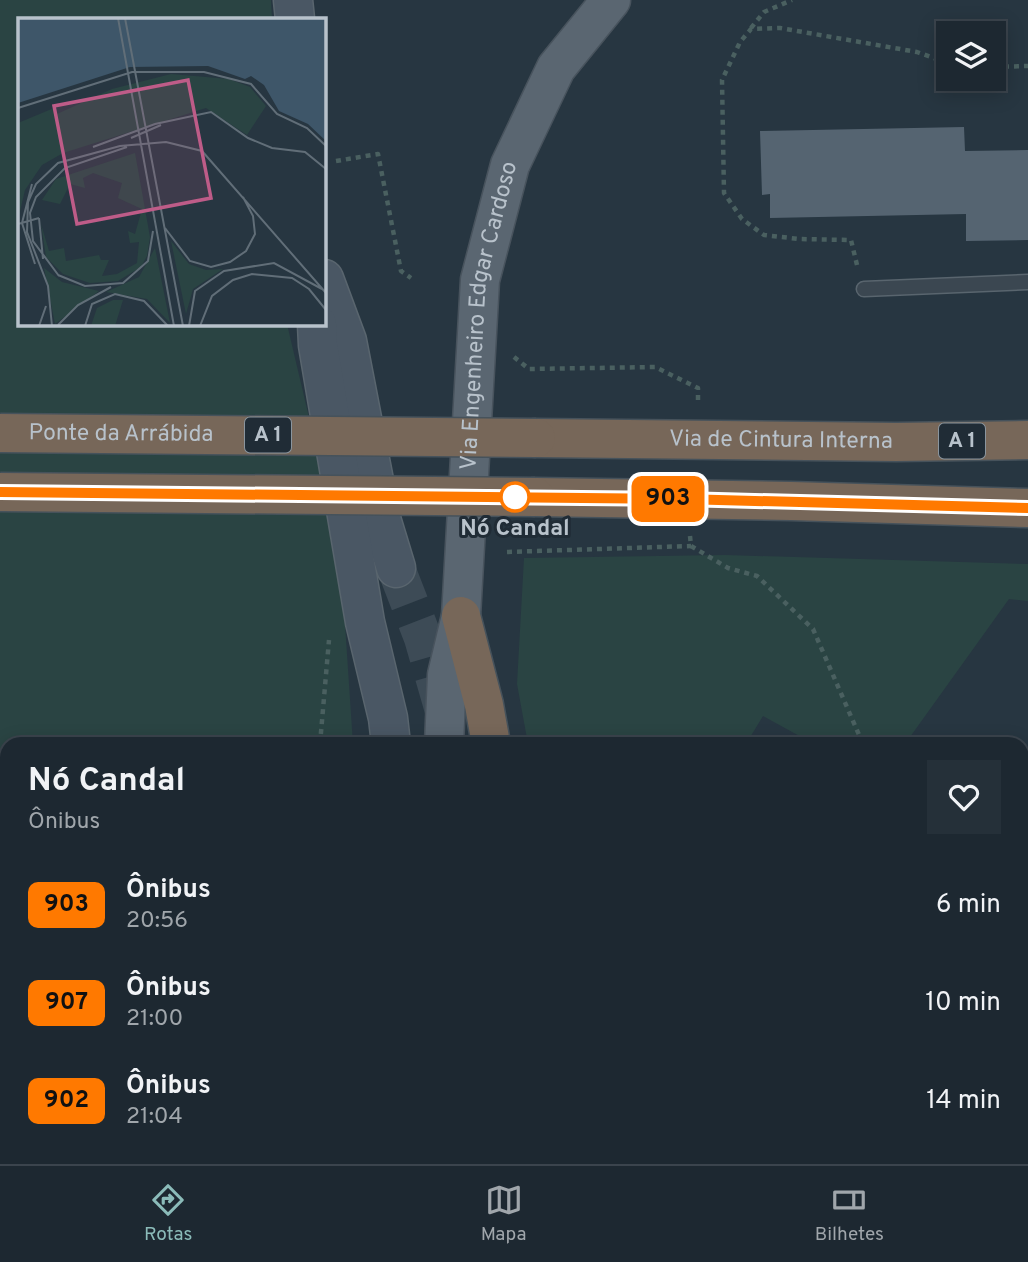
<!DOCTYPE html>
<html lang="pt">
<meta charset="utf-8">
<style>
:root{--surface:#1d2831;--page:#253039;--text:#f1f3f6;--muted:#a0a6ab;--line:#3b444d;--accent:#8bbbb9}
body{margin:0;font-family:Overpass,sans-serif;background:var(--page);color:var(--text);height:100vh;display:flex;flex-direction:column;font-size:26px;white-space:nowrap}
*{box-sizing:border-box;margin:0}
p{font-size:23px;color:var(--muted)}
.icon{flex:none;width:38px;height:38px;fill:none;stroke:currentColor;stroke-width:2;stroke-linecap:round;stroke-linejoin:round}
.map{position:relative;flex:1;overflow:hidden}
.drawer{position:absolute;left:0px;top:737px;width:1029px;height:429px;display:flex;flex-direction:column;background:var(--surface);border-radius:21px 21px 0 0;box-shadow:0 4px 18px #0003,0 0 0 2px var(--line)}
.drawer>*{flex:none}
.badge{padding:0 14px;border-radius:10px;font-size:24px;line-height:46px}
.controls{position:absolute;left:936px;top:21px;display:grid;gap:14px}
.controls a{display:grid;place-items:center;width:70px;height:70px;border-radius:0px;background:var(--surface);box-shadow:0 4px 18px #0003,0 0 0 2px var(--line);font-size:35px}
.map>.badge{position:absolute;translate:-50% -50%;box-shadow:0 0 0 4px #fff}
.round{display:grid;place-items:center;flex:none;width:74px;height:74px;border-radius:0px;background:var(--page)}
.overview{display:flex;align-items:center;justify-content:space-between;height:119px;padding:0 28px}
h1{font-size:33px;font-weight:700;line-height:52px}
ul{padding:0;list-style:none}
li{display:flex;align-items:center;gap:21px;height:98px;padding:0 28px}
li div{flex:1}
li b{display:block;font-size:26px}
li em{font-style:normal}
li .badge{min-width:77px;font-weight:700;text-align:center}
.menu{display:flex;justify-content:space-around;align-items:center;height:98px;border-top:2px solid var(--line);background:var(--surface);font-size:19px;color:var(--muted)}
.menu a{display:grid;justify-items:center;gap:4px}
.menu .active{color:var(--accent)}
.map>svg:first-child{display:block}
</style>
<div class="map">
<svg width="1028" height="1164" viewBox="0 0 1028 1164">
<rect width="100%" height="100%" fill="#273641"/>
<g fill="#2a4443">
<polygon points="0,0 271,0 272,19 19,19 19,324 287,324 340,549 353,744 7,744 7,927 0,902"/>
<polygon points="725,555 1028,564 1028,601 1009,599 905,744 814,744 763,716 746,744 528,744 517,684 524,558"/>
<polygon points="66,1158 408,1158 408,1164 44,1164"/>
</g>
<g fill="#556471">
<polygon points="964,127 965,151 1028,150 1028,240 966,241 966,214 770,218 770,194 762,195 760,131"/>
<polygon points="1,1002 7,1026 7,1123 0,1125"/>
<polygon points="703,1158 769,1158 766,1164 713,1164"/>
</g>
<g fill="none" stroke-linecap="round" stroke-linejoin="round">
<polyline stroke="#3d4b56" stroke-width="38" stroke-dasharray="38 19" stroke-linecap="butt" points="396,568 423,638 444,711"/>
<defs>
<g id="lane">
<polyline points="864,289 1028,282"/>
<polyline points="0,1148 7,1147"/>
</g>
<g id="secondary">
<polyline points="293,0 295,19"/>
<polyline points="324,279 347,341 382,522 396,568"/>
<polyline points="317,324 318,345 365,622 388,718 391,744"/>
<polyline points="496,1158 497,1164"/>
</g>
<g id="primary">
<path id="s1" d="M444 744 447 675 461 616 480 280 510 165 556 68 611 0"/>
<polyline points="466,1158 467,1164"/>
</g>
<g id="highway">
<path id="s2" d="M536 438 896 442 1028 440"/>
<polyline points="535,497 791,501 1028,508"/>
<polyline points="461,616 484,705 491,744"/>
<polyline points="533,1158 534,1164"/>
</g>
</defs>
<use href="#lane" stroke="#59656e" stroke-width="17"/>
<use href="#secondary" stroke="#59656e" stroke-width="41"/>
<use href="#primary" stroke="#48535d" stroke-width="41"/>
<use href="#highway" stroke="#46525b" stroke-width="41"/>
<g stroke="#4a6060" stroke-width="4.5" stroke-dasharray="5 5" stroke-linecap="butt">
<polyline points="751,28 764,12 792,0"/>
<polyline points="994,67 1028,66"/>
<polyline points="336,161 378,154 401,271 411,278"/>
<polyline points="857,265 851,240 799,239 764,235 742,219 724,193 722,80 740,42 751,29 780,28 917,52 948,63"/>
<polyline points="514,357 529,369 655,367 698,388 698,402"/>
<polyline points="690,536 691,546 728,568 757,576 813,629 863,744"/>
<polyline points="507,552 691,546"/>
<polyline points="320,744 329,640"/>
<polyline points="286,1158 288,1164"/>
<polyline points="420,1158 421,1164"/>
</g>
<use href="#lane" stroke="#3b4751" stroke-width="14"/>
<use href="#secondary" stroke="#4a5764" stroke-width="38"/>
<use href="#primary" stroke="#5a6671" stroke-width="38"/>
<use href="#highway" stroke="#776759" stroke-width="38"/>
<defs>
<g id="highway-bridge">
<path id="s3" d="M0 433 536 438"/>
<polyline points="0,492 535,497"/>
</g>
</defs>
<use href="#highway-bridge" stroke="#46525b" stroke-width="41" stroke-linecap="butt"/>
<use href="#highway-bridge" stroke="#776759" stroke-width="38"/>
</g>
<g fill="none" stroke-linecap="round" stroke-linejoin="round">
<defs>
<polyline id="line" points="0,492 682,499 1028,508"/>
</defs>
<use href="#line" stroke="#fff" stroke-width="16"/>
<use href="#line" stroke="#ff7900" stroke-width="10"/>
</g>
<circle fill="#fff" stroke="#ff7900" stroke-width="3.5" cx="515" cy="497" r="14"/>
<g text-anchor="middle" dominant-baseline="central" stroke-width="6" stroke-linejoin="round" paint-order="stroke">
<g fill="#202c36" stroke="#8a959e" stroke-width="2">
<rect x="245" y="417.5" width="46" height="35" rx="5"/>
<rect x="939" y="423.5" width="46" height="35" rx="5"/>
</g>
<g font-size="21" font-weight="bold" fill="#b8c2cb">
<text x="268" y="435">A 1</text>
<text x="962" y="441">A 1</text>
</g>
<g font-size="23" fill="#b8c2cb" stroke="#202c36">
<text stroke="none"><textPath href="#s1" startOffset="432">Via Engenheiro Edgar Cardoso</textPath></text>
<text stroke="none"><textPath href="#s3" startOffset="121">Ponte da Arrábida</textPath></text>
<text stroke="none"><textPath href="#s2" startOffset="245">Via de Cintura Interna</textPath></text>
</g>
<g font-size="23" font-weight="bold" fill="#b8c2cb" stroke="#202c36">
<text x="515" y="529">Nó Candal</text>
</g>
</g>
<g transform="translate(18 18)">
<rect width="308" height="308" fill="#273641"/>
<path d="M153 56 211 61 232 69 248 88 229 117 188 90 45 135 24 147 7 172 0 202V105L36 90 39 96 94 71ZM117 135 132 219 129 238 123 249 100 263 72 265 45 256 28 239 23 206 31 233 46 230 48 243 81 237 83 242H91L84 258 99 256 119 245 121 224 112 225 110 213 117 216 124 191 100 180 104 165 75 155 65 160 67 170 52 166 42 186 24 182 38 161ZM153 223 171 246 188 252 205 251 175 271 168 296ZM137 230 152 305 129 281 88 274 121 259ZM26 250 44 264 81 273 37 306ZM95 282H105L97 308H73L79 290Z" fill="#2a4443"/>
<path d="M0 0H308V123L290 106 261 93 246 67 233 58 227 61 190 48 112 49 0 85Z" fill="#3e5669"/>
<path fill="none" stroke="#616e78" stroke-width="2" d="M100 0 156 308M107 0 165 308M0 90 114 54H186L233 66 259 96 289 110 308 128M113 120 143 107M75 129 137 106 193 94 230 120 254 130 287 134 308 151M14 166 4 205 17 246M21 200 25 241M0 206 21 200M147 210 172 243 193 249 212 244 228 233 237 216 235 198 225 179M40 257 67 268 105 265 130 243 135 213M41 258 15 223 12 195 18 179 47 150 109 129M40 307 60 287 93 269M21 308 28 288M34 308 30 268 9 214 10 184 18 166 40 145 102 128 148 124 184 133 308 275M67 308 74 286 97 276 126 283 150 308M171 308 177 273 206 253 256 245 304 271M182 308 194 278 215 262 234 256 274 260 291 271 308 292"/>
<path fill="#be5c88" fill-opacity="0.15" stroke="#be5c88" stroke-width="3.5" d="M170 62 193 180 59 206 36 88Z"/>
<rect width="308" height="308" fill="none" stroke="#b8c2cb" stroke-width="3.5"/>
</g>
</svg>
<div class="controls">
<a><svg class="icon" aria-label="layers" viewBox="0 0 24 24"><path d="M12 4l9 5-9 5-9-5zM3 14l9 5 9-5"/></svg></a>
</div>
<b class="badge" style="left:668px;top:499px;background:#ff7900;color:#111">903</b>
<section class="drawer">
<div class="overview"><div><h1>Nó Candal</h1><p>Ônibus</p></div><a class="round"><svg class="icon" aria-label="heart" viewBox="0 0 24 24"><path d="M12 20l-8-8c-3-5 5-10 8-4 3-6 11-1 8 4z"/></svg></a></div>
<ul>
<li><span class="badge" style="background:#ff7900;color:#111">903</span><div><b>Ônibus</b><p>20:56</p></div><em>6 min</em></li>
<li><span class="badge" style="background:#ff7900;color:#111">907</span><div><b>Ônibus</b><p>21:00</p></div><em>10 min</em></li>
<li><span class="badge" style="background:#ff7900;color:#111">902</span><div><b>Ônibus</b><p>21:04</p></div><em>14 min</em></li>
</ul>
</section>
</div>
<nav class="menu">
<a class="active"><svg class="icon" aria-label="directions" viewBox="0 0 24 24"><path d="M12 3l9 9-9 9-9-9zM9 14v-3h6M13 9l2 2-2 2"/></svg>Rotas</a>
<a><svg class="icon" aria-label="map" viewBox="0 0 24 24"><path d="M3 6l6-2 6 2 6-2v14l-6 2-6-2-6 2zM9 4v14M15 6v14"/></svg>Mapa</a>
<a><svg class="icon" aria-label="tickets" viewBox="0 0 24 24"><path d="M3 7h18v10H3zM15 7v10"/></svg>Bilhetes</a>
</nav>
